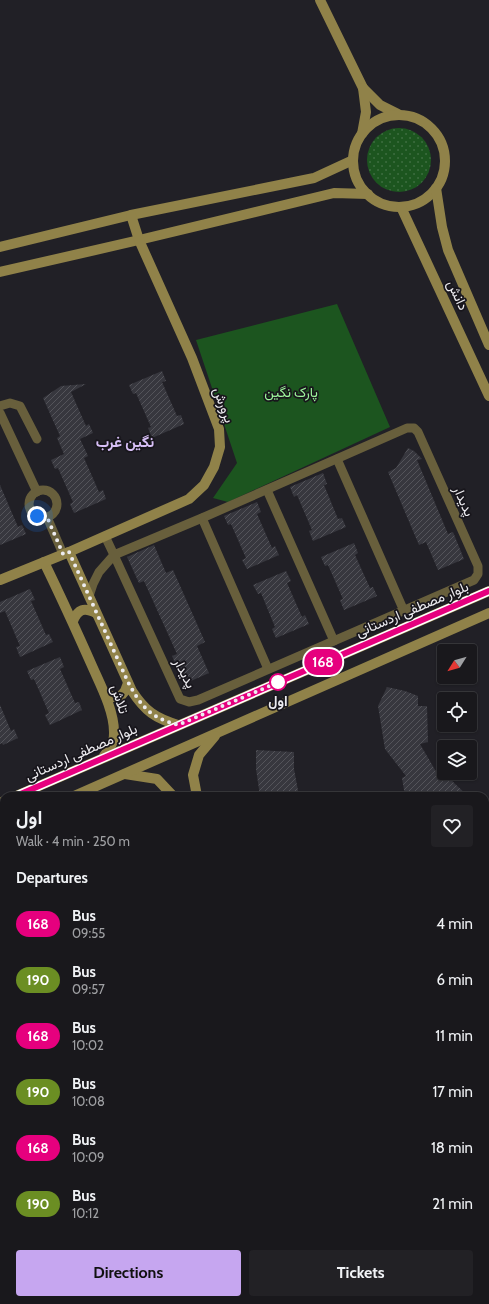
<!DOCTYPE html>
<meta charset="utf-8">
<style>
:root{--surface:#19181c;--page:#222125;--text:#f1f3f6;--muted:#9fa0a3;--line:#37373b;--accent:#c6a6f0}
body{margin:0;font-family:Cabin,Vazirmatn,sans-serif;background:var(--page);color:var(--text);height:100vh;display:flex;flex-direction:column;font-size:15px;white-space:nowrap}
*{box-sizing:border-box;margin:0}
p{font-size:13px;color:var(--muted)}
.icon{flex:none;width:22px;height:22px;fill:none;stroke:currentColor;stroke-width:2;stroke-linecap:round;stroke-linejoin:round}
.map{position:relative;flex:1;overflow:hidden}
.side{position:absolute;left:0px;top:792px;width:489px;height:512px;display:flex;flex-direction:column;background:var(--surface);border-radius:12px 12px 0 0;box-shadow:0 1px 3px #0004,0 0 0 1px var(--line)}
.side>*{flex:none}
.badge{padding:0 8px;border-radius:13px;font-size:14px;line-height:26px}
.needle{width:26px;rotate:233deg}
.fabs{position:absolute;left:437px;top:644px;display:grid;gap:8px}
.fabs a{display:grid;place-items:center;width:40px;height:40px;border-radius:4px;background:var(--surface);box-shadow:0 1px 3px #0004,0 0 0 1px var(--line);font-size:20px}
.you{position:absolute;width:20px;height:20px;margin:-10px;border:3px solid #fff;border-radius:50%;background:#1a73e8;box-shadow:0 0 0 6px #1a73e833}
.map>.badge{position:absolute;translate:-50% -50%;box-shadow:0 0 0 2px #fff}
h2{padding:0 16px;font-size:15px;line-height:36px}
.round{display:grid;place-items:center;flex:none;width:42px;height:42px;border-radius:4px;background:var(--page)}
.overview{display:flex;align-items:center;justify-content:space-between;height:68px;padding:0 16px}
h1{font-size:19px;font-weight:700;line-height:30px}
.primary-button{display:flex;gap:8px;margin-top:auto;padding:8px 16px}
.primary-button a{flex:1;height:46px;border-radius:4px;background:var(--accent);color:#111;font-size:16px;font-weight:700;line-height:46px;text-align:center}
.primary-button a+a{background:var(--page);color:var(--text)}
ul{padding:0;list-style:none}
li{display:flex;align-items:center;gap:12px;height:56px;padding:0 16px}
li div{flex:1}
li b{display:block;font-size:15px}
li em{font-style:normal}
li .badge{min-width:44px;font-weight:700;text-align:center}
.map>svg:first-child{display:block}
</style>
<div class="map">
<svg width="489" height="1304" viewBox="0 0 489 1304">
<defs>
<pattern id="grass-dots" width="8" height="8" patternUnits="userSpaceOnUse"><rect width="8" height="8" fill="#1c551f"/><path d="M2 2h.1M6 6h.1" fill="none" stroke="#3d6e40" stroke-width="1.8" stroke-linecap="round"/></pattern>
<pattern id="building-hatch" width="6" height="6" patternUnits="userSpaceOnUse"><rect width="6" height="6" fill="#37373e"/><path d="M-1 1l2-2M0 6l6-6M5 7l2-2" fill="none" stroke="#54545a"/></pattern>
</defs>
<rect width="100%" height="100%" fill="#212026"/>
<circle fill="url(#grass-dots)" cx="399" cy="160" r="32"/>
<polygon fill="#1c551f" points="337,304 390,427 228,502 213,498 237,463 196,340"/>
<g fill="url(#building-hatch)">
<polygon points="162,371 166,381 162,382 177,416 181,415 184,424 152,438 148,428 151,427 136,393 133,394 129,385"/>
<polygon points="86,384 71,392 86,426 89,424 93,433 80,439 88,456 84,458 99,492 103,490 106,499 74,513 70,504 73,502 58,468 55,469 51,460 64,454 57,438 60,436 43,398 61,386"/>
<polygon points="408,448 414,451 422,459 417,460 448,534 453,532 464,559 438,570 426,542 419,545 388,472 396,468"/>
<polygon points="323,473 327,484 324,485 338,519 342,518 346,527 313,541 309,531 312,530 297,495 294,497 290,487"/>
<polygon points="0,485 18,527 22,525 26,534 0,545"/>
<polygon points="257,502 261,512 257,514 272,548 275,546 279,555 247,569 242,560 246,558 231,524 228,525 224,516"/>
<polygon points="354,543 358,553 355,555 370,588 373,587 377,596 344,610 340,600 343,599 328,565 325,566 321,557"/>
<polygon points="154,545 166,573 173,570 205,642 197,646 209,673 184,684 172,656 177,654 144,581 139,583 127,557"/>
<polygon points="286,571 291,581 287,583 302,617 305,615 309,624 276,638 272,629 275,627 261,593 258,594 253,585"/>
<polygon points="30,589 35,600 31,601 46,635 49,634 53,642 20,657 16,647 20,646 5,611 0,613 0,602"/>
<polygon points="60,657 64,667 60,669 75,703 79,702 82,710 50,725 45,715 49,713 34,679 31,680 27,671"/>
<polygon points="387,687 405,691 418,696 418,706 427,706 428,742 420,744 438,775 446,773 454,783 468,796 405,796 402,778 406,776 385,749 378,706"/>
<polygon points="0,705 11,731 14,729 18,738 3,745 2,743 0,744"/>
<polygon points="256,750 294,752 294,769 299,796 260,796 256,769"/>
</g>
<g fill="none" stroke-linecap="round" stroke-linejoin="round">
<g stroke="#685f3c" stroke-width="9">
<polyline points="0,406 10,403 20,406 37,439"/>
<polyline points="0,413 37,492"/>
<polyline points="337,459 404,611"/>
<polyline points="267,490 334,641"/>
<circle cx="43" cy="504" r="14"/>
<polyline points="47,517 63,554"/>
<polyline points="202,518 268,669"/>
<polyline points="89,596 93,584 99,572 114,555 202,518 407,428 414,428 418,432 478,566 478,574 474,580 198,700 189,702 180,699 114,555 105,536"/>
<polyline points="0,893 4,895"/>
<polyline points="0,953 4,950"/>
</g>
<g stroke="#908249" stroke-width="10">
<polyline points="320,0 363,88 366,112 362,134"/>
<polyline points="363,88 380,105 398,114"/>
<circle cx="399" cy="161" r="46"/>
<polyline points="436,188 442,227 448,250 489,345"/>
<polyline points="401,207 489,396"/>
<polyline points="0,247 131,215 314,178 353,160"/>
<polyline points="0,272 139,240 334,193 368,194"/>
<path d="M69 552 132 691C145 711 155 718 178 725"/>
<path d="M44 562C61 597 77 632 93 668 101 686 114 711 114 732 115 742 109 749 104 756"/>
<polyline points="0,580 69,552 189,499 204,485 214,467 220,447 219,429 192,358 139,240 131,215"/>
<path d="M73 621C78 609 84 607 96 613"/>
<polyline points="104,692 112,697 120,697 125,691 128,683"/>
<polyline points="125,774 157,779 173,796"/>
<polyline points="16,796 489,591"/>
<polyline points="74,796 489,613"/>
<polyline points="197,796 193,775 199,755 215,736"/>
<polyline points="0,803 4,801"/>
<polyline points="0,828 4,826"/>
<polyline points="485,1008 489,1017"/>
<polyline points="485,1036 489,1046"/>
<polyline points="208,1300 210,1304"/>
</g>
<g stroke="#ccb55a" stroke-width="12">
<polyline points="0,1219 4,1229"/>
<polyline points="0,1279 4,1288"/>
<polyline points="10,1300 11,1304"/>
<polyline points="33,1300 35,1304"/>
</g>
</g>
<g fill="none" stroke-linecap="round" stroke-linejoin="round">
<defs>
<polyline id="line" points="16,796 489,591"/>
</defs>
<use href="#line" stroke="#fff" stroke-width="9"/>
<use href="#line" stroke="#e6007e" stroke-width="6"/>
<path stroke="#edecf0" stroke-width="4" stroke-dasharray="0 7.2" d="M37 516 41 518 47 517 63 554 69 552 128 682C142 708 150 717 178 725L279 682H278"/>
</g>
<circle fill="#fff" stroke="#e6007e" stroke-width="2" cx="278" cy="682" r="8"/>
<g text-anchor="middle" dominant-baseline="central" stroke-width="3.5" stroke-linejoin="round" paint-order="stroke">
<g font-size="14" fill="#edecf0" stroke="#18161c">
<text transform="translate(458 295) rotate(65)">دانش</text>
<text transform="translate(224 405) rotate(70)">پرورش</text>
<text transform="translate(464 501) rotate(66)">پدیدار</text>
<text transform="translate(412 609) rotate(-23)">بلوار مصطفی اردستانی</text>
<text transform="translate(185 673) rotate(63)">پدیدار</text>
<text transform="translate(120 699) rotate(72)">تلاش</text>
<text transform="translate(81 752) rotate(-24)">بلوار مصطفی اردستانی</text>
</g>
<g font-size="14" fill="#9df49c" stroke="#18161c">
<text x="291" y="392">پارک نگین</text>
</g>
<g font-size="14" font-weight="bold" fill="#edecf0" stroke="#18161c">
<text x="278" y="701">اول</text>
</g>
<g font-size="15" font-weight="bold" fill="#d7bff6" stroke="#18161c">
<text x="125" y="442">نگین غرب</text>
</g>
</g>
</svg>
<div class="fabs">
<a><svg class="needle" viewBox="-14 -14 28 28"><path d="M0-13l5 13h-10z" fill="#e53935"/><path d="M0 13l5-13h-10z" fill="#9fa0a3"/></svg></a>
<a><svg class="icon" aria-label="locate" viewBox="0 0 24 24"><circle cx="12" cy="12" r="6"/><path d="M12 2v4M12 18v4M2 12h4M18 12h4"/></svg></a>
<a><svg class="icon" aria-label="layers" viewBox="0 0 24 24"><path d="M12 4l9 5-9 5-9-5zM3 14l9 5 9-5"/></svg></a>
</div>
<div class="you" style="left:37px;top:516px"></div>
<b class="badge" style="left:323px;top:662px;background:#e6007e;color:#fff">168</b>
<section class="side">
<div class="overview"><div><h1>اول</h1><p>Walk · 4 min · 250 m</p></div><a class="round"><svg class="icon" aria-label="heart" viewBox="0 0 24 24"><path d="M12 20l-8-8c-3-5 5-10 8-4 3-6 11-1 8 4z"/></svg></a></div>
<h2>Departures</h2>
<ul>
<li><span class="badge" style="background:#e6007e;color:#fff">168</span><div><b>Bus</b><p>09:55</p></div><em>4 min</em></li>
<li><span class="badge" style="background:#6b8e23;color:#fff">190</span><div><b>Bus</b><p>09:57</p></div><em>6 min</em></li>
<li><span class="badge" style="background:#e6007e;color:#fff">168</span><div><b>Bus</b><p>10:02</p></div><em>11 min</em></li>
<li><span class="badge" style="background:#6b8e23;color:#fff">190</span><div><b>Bus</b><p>10:08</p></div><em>17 min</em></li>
<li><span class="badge" style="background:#e6007e;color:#fff">168</span><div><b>Bus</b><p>10:09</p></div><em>18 min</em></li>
<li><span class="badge" style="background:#6b8e23;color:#fff">190</span><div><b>Bus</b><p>10:12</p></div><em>21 min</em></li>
</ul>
<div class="primary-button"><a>Directions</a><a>Tickets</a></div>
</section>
</div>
